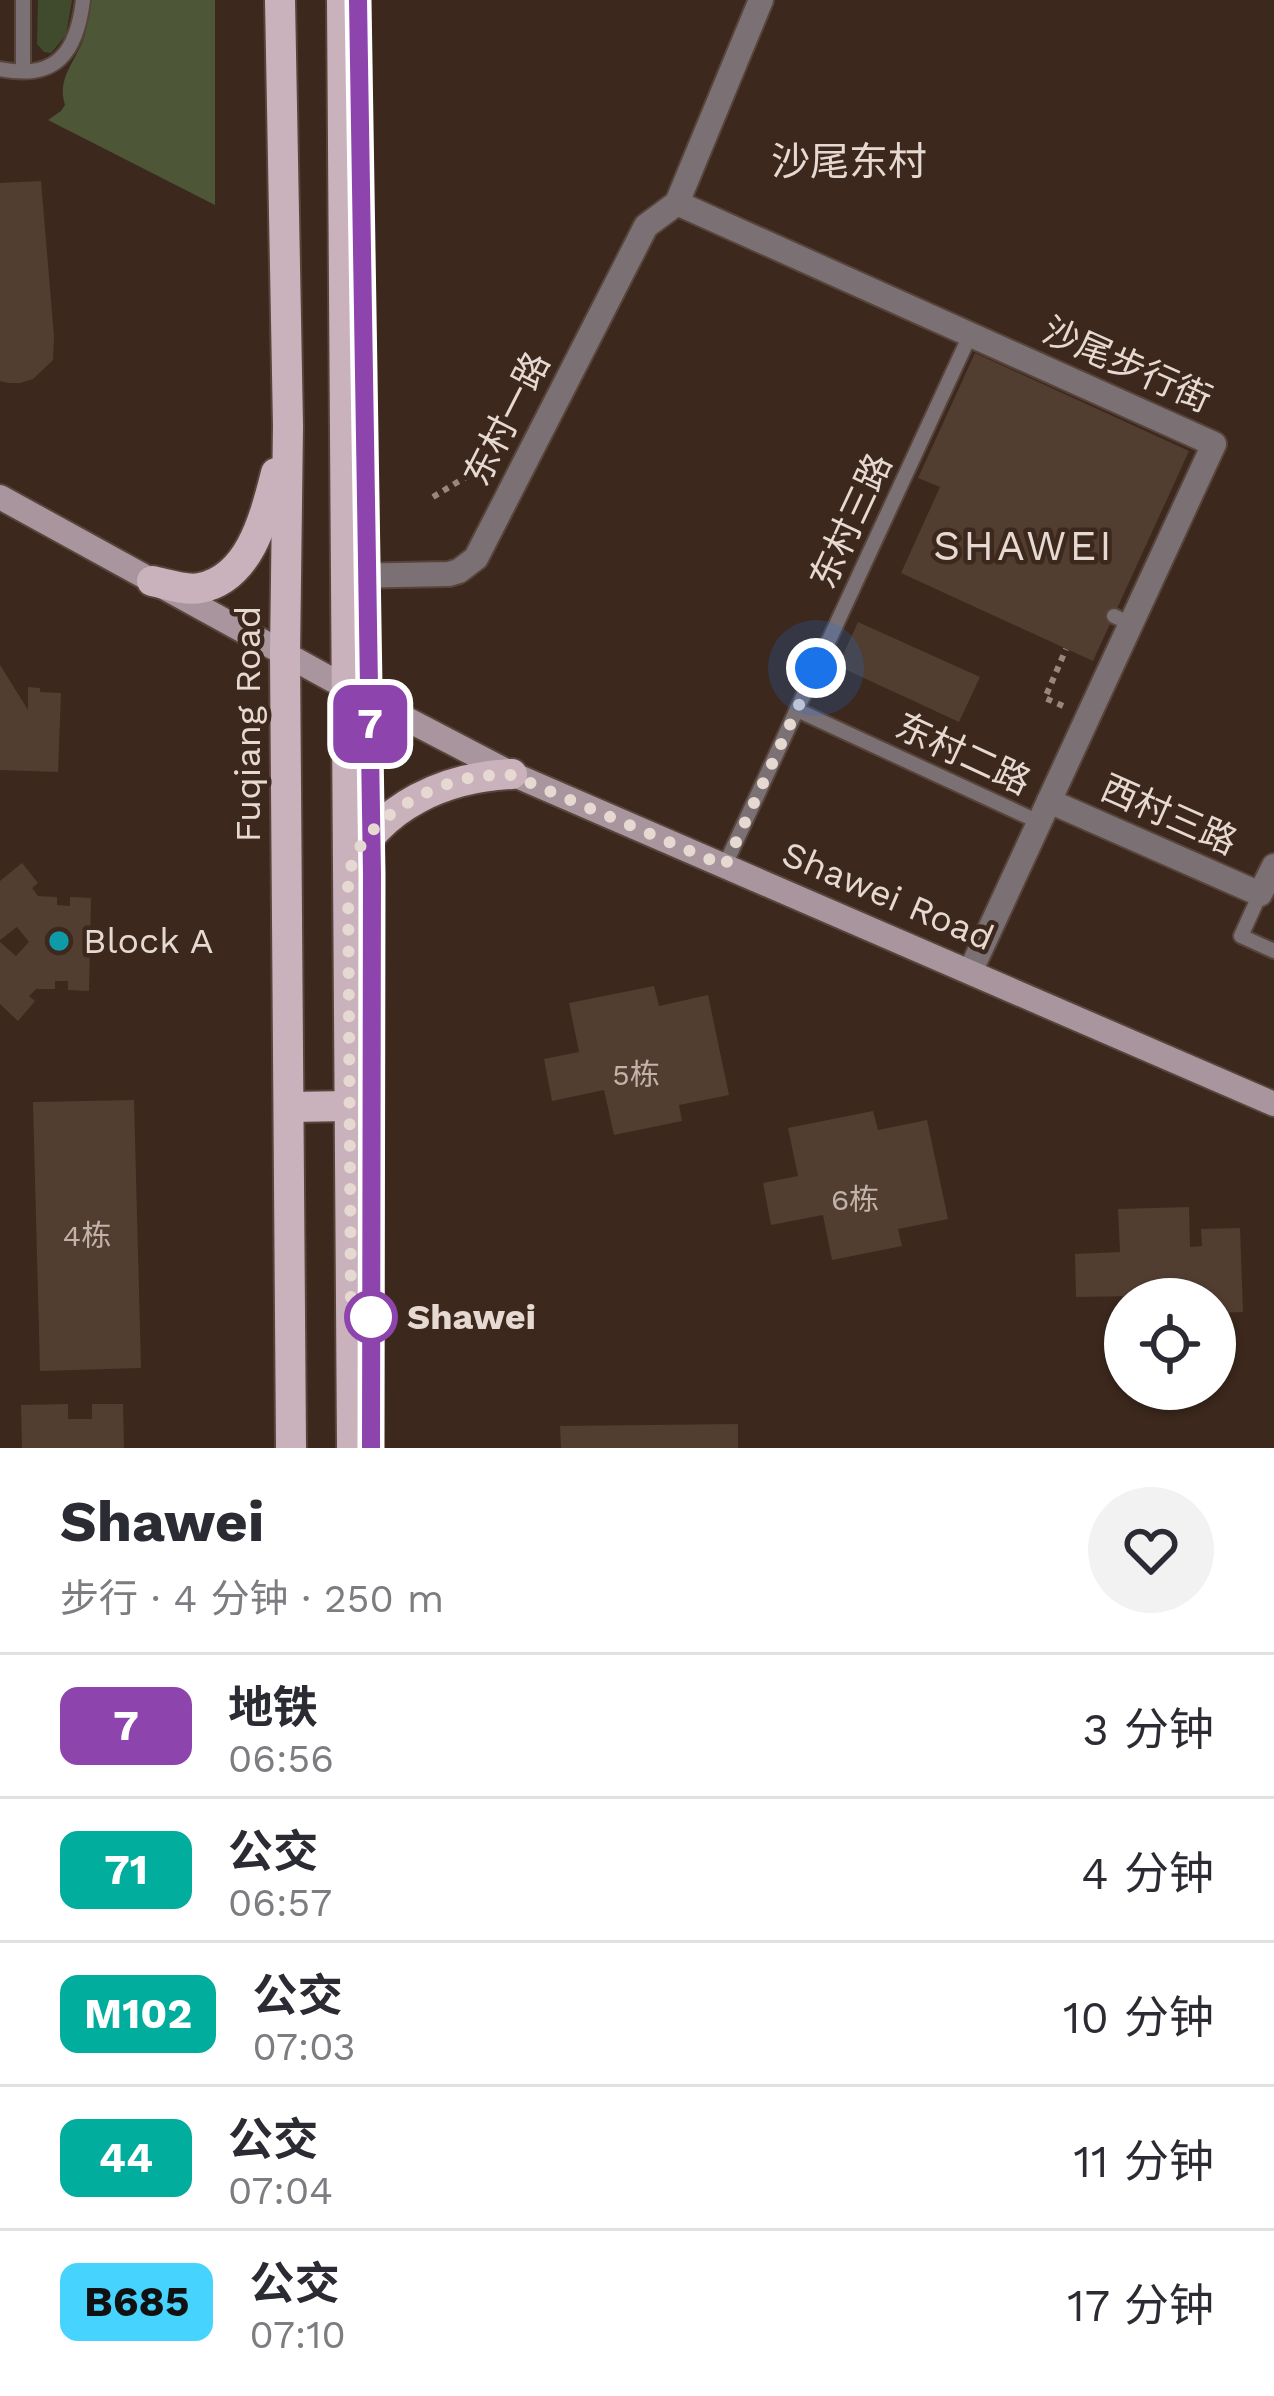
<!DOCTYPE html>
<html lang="zh">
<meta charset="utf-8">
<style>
:root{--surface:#fff;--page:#f2f2f3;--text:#2b2b33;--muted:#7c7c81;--line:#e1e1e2}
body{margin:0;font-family:"Work Sans","Noto Sans SC",sans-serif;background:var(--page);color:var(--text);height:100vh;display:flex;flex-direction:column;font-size:45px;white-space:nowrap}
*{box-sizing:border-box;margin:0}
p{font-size:39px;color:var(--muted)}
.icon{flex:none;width:66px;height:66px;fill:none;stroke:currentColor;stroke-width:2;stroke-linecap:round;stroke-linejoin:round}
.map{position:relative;height:1448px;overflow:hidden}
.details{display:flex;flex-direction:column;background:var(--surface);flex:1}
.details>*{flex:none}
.badge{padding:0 24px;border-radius:18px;font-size:42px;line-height:78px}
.buttons{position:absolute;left:1104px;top:1278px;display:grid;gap:24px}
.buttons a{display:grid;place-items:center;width:132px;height:132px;border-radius:50%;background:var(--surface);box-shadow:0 3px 9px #0004;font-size:60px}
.you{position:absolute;width:60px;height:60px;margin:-30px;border:9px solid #fff;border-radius:50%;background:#1a73e8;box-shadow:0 0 0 18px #1a73e833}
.map>.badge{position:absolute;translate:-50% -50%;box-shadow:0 0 0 6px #fff}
.round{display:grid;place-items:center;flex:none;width:126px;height:126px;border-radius:63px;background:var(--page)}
.overview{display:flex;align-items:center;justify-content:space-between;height:204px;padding:0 60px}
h1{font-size:57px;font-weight:700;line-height:90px}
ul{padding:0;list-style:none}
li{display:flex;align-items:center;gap:36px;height:144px;padding:0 60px;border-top:3px solid var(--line)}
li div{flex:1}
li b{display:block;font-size:45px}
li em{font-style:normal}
li .badge{min-width:132px;font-weight:700;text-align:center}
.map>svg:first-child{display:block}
</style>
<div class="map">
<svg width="1274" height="1448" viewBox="0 0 1274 1448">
<rect width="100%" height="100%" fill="#3c281d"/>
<polygon fill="#404a2d" points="38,0 72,0 66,35 51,53 44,52 37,44"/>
<path fill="#4d5738" d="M88 0H215V205L48 120 61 111 65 105C57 78 74 64 83 40 88 27 88 14 88 0Z"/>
<g fill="#523d31">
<polygon points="41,181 54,336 53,360 33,379 20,383 8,383 0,381 0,183"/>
<polygon points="975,353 1189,451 1093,661 901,573 940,487 918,478"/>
<polygon points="858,622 980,677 959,722 838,666"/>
<polygon points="0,665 28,710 28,687 40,688 40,692 61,693 58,772 0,770"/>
<polygon points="22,863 38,883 32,888 38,896 57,897 57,905 70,906 70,897 91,898 89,991 68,990 68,981 55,981 55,989 36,989 29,996 35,1001 18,1021 0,1004 0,942 16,956 29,942 17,927 0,940 0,881"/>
<polygon points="654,986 659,1006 708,995 729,1095 679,1105 682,1121 614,1135 604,1090 552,1101 544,1059 579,1052 569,1003"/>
<polygon points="134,1100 141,1368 40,1371 33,1102"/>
<polygon points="873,1111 878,1130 927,1120 948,1219 898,1229 902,1246 832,1260 823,1215 771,1225 763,1183 798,1176 788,1128"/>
<polygon points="1189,1207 1190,1247 1202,1246 1201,1229 1240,1228 1243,1312 1215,1313 1215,1299 1204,1299 1204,1296 1192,1296 1192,1299 1136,1299 1136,1296 1076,1297 1075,1254 1120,1252 1118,1209"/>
<polygon points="68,1404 68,1419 92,1419 92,1404 123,1404 124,1448 22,1448 21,1405"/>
<polygon points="738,1424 738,1448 561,1448 560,1426"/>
</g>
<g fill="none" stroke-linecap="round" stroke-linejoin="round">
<defs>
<g id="lane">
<polyline points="23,0 23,71"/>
<path d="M0 69C57 81 77 51 83 0"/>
<polyline points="1114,616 1131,624"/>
<polyline points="797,710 1039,822"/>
<polyline points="725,865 971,333"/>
<polyline points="1260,894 1241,936 1274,951"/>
</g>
<g id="street">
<polyline points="677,203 1214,444 971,970"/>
<polyline points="677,203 761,0"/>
<polyline points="346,576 449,574 459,571 476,558 646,226 677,203"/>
<polyline points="1049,801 1260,894 1274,866"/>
</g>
<polyline id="secondary" points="0,497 347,688 512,774 1274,1104"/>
<g id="primary">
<polyline points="280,0 288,426 285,655 291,1448"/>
<polyline points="342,0 352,1448"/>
<path d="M152 581C167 584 185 591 200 588 251 578 265 515 276 473"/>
<path d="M350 868C380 805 446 777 512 774"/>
<polyline points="289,1107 349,1106"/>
</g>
</defs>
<use href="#lane" stroke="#57443a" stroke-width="18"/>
<use href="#street" stroke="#57443a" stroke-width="28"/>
<use href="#secondary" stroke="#57443a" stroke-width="28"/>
<use href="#primary" stroke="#57443a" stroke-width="34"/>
<g stroke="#97877e" stroke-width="6" stroke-dasharray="6 6" stroke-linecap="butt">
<polyline points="433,497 489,463 499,452"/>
<polyline points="1063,706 1045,698 1066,649"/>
</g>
<use href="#lane" stroke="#7b7074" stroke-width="14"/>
<use href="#street" stroke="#7b7074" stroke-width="24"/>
<use href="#secondary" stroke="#a8959d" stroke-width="24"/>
<use href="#primary" stroke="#cab2bc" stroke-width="30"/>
</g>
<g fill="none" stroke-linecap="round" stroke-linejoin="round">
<defs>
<polyline id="line" points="358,0 372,874 371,1448"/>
</defs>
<use href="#line" stroke="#fff" stroke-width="27"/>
<use href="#line" stroke="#8e44ad" stroke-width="18"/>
<path stroke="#e6d9d2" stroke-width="12" stroke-dasharray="0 21.6" d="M371 1317 351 1320 348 874C352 865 355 855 360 847 382 811 433 785 473 777 486 775 499 775 512 775L725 866 816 668"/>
</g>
<circle fill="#0f9aa8" stroke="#3c281d" stroke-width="4.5" cx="59" cy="941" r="12"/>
<circle fill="#fff" stroke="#8e44ad" stroke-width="6" cx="371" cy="1317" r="24"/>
<g text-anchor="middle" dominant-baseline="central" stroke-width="9" stroke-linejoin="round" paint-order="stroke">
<g font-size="30" fill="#c1b2aa">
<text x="636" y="1074">5栋</text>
<text x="855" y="1199">6栋</text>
<text x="87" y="1235">4栋</text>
</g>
<g font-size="36" fill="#e6d9d2" stroke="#3c281d">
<text transform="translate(1127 365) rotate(24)">沙尾步行街</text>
<text transform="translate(507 419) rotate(-63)">东村一路</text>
<text transform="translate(851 521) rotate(-65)">东村三路</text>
<text transform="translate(248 724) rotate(-90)">Fuqiang Road</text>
<text transform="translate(963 754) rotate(25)">东村二路</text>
<text transform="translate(1169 815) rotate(24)">西村三路</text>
<text transform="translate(888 896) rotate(23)">Shawei Road</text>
</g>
<g font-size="36" fill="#e6d9d2" stroke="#3c281d" text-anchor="start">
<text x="83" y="941">Block A</text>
</g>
<g font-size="36" font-weight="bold" fill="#e6d9d2" stroke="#3c281d" text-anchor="start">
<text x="407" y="1317">Shawei</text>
</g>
<g font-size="39" fill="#e6d9d2" stroke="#3c281d">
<text x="849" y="161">沙尾东村</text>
</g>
<g font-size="42" letter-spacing="3" fill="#e6d9d2" stroke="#3c281d">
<text x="1024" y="545">SHAWEI</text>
</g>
</g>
</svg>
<div class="buttons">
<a><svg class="icon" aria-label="locate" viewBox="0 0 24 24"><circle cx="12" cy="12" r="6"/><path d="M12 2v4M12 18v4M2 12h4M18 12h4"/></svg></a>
</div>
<div class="you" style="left:816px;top:668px"></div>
<b class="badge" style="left:370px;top:724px;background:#8e44ad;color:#fff">7</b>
</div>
<section class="details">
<div class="overview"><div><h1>Shawei</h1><p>步行 · 4 分钟 · 250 m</p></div><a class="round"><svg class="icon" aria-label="heart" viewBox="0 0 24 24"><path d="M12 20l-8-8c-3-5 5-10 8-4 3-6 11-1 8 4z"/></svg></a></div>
<ul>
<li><span class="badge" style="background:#8e44ad;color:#fff">7</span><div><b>地铁</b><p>06:56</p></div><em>3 分钟</em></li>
<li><span class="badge" style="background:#01ad9c;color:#fff">71</span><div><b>公交</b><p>06:57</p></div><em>4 分钟</em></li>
<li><span class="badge" style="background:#01ad9c;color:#fff">M102</span><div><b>公交</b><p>07:03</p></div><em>10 分钟</em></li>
<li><span class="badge" style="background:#01ad9c;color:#fff">44</span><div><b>公交</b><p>07:04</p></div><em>11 分钟</em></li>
<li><span class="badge" style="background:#46d4ff;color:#111">B685</span><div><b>公交</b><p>07:10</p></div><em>17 分钟</em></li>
</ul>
</section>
